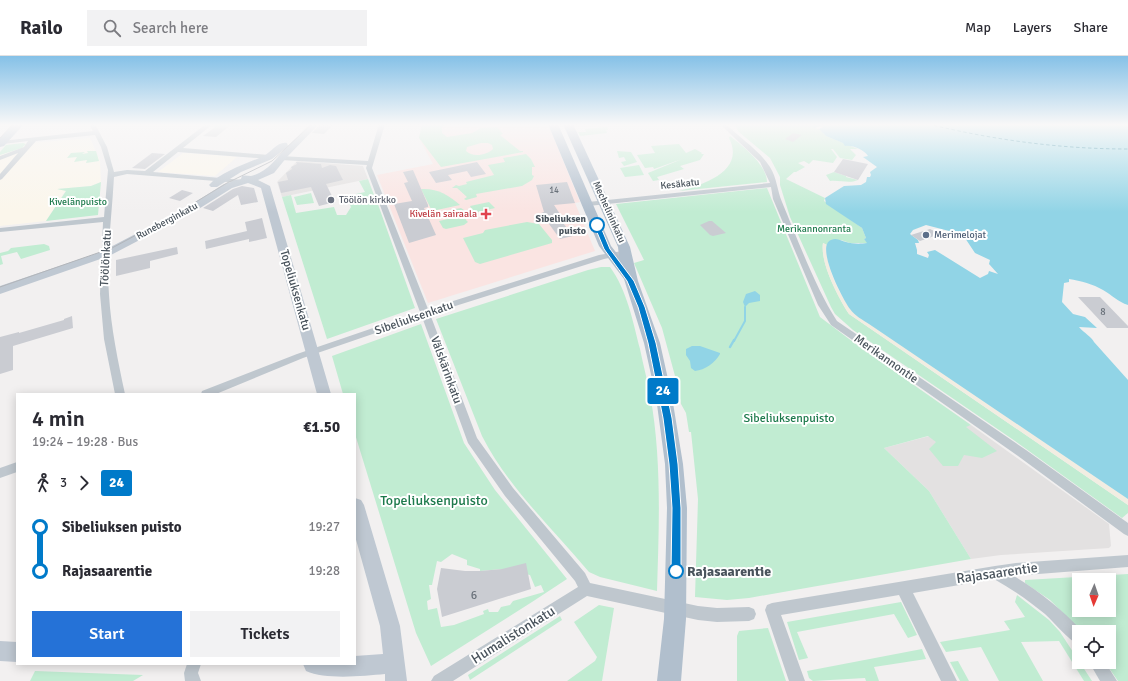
<!DOCTYPE html>
<meta charset="utf-8">
<style>
:root{--surface:#fff;--page:#f2f2f3;--text:#2b2b33;--muted:#7c7c81;--line:#e1e1e2;--accent:#2572d7}
body{margin:0;font-family:Signika,sans-serif;background:var(--page);color:var(--text);height:100vh;display:flex;flex-direction:column;font-size:15px;white-space:nowrap}
*{box-sizing:border-box;margin:0}
p{font-size:13px;color:var(--muted)}
.icon{flex:none;width:22px;height:22px;fill:none;stroke:currentColor;stroke-width:2;stroke-linecap:round;stroke-linejoin:round}
.map{position:relative;flex:1;overflow:hidden}
.drawer{position:absolute;left:16px;top:337px;width:340px;height:272px;display:flex;flex-direction:column;background:var(--surface);border-radius:0px;box-shadow:0 2px 10px #0003}
.drawer>*{flex:none}
.badge{padding:0 8px;border-radius:3px;font-size:14px;line-height:26px}
.needle{width:26px;rotate:182deg}
.tools{position:absolute;left:1072px;top:517px;display:grid;gap:8px}
.tools a{display:grid;place-items:center;width:44px;height:44px;border-radius:0px;background:var(--surface);box-shadow:0 2px 10px #0003;font-size:20px}
.map>.badge{position:absolute;translate:-50% -50%;box-shadow:0 0 0 2px #fff}
.legs{display:flex;align-items:center;gap:6px;height:44px;padding:0 16px;font-size:13px}
.legs p{margin-inline-start:auto}
.head{display:flex;align-items:center;justify-content:space-between;height:68px;padding:0 16px}
h1{font-size:22px;font-weight:600;line-height:30px}
.action{display:flex;gap:8px;margin-top:auto;padding:8px 16px}
.action a{flex:1;height:46px;border-radius:0px;background:var(--accent);color:#fff;font-size:16px;font-weight:600;line-height:46px;text-align:center}
.action a+a{background:var(--page);color:var(--text)}
ul{padding:0 16px;list-style:none}
li{display:flex;align-items:center;gap:14px;height:44px;font-size:15px}
li i{display:grid;place-items:center;width:6px;height:100%;margin:0 5px;background:currentColor}
li i::after{content:'';width:10px;height:10px;margin:-5px;border:3px solid;border-radius:50%;background:var(--surface)}
li p{margin-inline-start:auto}
li:first-child i{background:linear-gradient(#0000 50%,currentColor 0)}
li:last-child i{background:linear-gradient(currentColor 50%,#0000 0)}
header{display:flex;align-items:center;gap:24px;box-sizing:border-box;height:56px;padding:0 20px;background:var(--surface);border-bottom:1px solid var(--line)}
header strong{font-size:19px}
nav{display:flex;gap:22px;margin-inline-start:auto;font-size:14px}
.search{width:280px;height:36px;background:var(--page);display:flex;align-items:center;gap:10px;box-sizing:border-box;padding:0 14px;border-radius:0px;color:var(--muted);font-size:15px}
.map>svg:first-child{display:block}
</style>
<header>
<strong>Railo</strong>
<div class="search"><svg class="icon" aria-label="search" viewBox="0 0 24 24"><circle cx="10" cy="10" r="6"/><path d="M15 15l6 6"/></svg>Search here</div>
<nav><a>Map</a><a>Layers</a><a>Share</a></nav>
</header>
<div class="map">
<svg width="1128" height="625" viewBox="0 0 1128 625">
<rect width="100%" height="100%" fill="#f2f0f0"/>
<g fill="#fbf6eb">
<polygon points="90,82 100,105 101,126 91,130 57,133 66,134 46,165 0,170 0,96 6,89"/>
<polygon points="183,97 214,99 237,101 215,120 158,116"/>
</g>
<g fill="#e3e1e1">
<polygon points="297,105 363,110 368,123 282,141 277,126"/>
<polygon points="971,369 1109,468 1111,490 1109,492 1001,499 971,503 929,435 884,392"/>
</g>
<polygon fill="#fae4e2" points="422,68 548,68 580,146 575,147 595,195 428,247 377,119 433,108 419,82"/>
<g fill="#c1ecd2" fill-rule="evenodd">
<polygon points="228,68 301,68 298,71 260,68 214,72 215,69"/>
<path d="M422 68H447L442 71V77L447 81 472 77 481 72 497 71 503 78 500 79 520 95H523V96L441 111 419 82ZM481 87H488L492 89 493 93C487 99 473 102 466 95L467 91Z"/>
<path d="M734 68H810L814 72 819 73 826 80 858 93H850L856 99 852 104 840 102 833 93H831L837 101 833 107 813 104 809 108 804 105 798 107 805 111 796 116H794L786 123 825 142 824 145 862 172 866 182 864 183 868 187H850L841 184 828 187 827 189 823 187C820 207 838 241 849 258L1128 449V457L1122 462 1015 385 853 274 835 258 831 251 790 161 780 129V121L770 102 739 76Z"/>
<polygon points="607,71 608,74 606,74 607,77 580,80 578,76 586,76 585,73"/>
<path d="M730 80C743 90 767 109 767 126L679 135C703 129 746 115 729 82Z"/>
<polygon points="23,87 26,88 22,92 0,99 0,96 6,89"/>
<polygon points="679,88 686,97 695,93 702,97 701,98 704,98 700,104 680,110 684,113 657,121 659,124 653,125 648,117 682,103 654,113 653,111 645,112 637,99 655,97 651,90"/>
<polygon points="87,95 96,95 99,105 86,107 87,104 74,106 77,101 67,102 71,97 85,96 82,98 88,97"/>
<polygon points="617,95 631,96 637,106 624,110 621,106 626,105 624,101 619,102"/>
<polygon points="526,98 531,103 535,111 532,111 532,119 534,120 532,124 522,130 476,138 477,141 466,144 464,143 467,141 457,132 452,132 456,129 459,130 467,128 466,126 494,119 488,109 505,106 503,102"/>
<polygon points="639,109 644,119 625,121 620,112"/>
<path d="M834 116 846 120V121L858 124C849 128 841 124 830 125L826 119Z"/>
<polygon points="368,123 374,139 357,143 356,138 365,136 359,125"/>
<polygon points="101,126 98,159 46,165 66,135 57,133 91,130"/>
<polygon points="767,132 820,261 861,292 971,369 966,371 997,395 982,402 964,399 958,410 943,410 929,393 936,386 928,380 884,392 929,435 971,503 749,542 727,544 695,541 698,443 691,376 689,376 686,357 681,348 678,331 662,272 634,207 644,204 616,148"/>
<path d="M421 133C437 132 449 139 460 149L432 155Z"/>
<polygon points="311,137 314,147 297,149 294,141"/>
<polygon points="291,139 296,157 334,151 337,159 346,159 351,151 349,147 340,148 375,140 415,252 327,283 282,141"/>
<polygon points="489,146 495,152 474,157 470,150"/>
<polygon points="461,152 464,154 463,155 466,164 468,166 464,169 446,173 443,172 439,165 448,163 444,155"/>
<polygon points="527,166 539,168 552,184 552,187 480,208 475,206 463,182 483,177 485,174"/>
<polygon points="44,188 49,190 50,194 21,203 17,196 1,200 3,208 0,209 0,197 8,195 11,192"/>
<path d="M601 211H610C627 234 633 266 640 293 643 308 647 323 650 338 662 403 659 470 657 535L600 521 589 516C553 473 507 430 482 380L436 263 588 214Z"/>
<path d="M421 268 464 387 495 434 567 523 532 546 431 610 416 577 355 378V338H343L332 300ZM452 498 467 504V509L480 513V515L502 513 530 519 535 531 541 529 544 536 513 545 510 549 501 551 498 556H489L488 553 483 555 484 558 454 569 441 571 437 552 428 554 427 545 431 543 429 529H432L437 505 441 506Z"/>
<path d="M1128 518V625H1118L1105 606H1109V576H1082L1050 544 1025 527V524ZM1079 524H1109V554H1079Z"/>
<polygon points="1017,539 1049,564 1060,576 1092,625 1084,625 1059,585 1021,586 1043,625 999,625 981,591 946,596 940,586 1010,574 1004,565 1025,561 1015,546"/>
<polygon points="901,546 917,579 908,582 894,558 797,576 808,602 799,604 787,566"/>
<polygon points="599,549 614,552 602,625 567,625 595,605 597,601 574,566"/>
<polygon points="560,560 562,564 470,624 468,619"/>
<polygon points="768,572 786,625 737,625 737,580 739,575"/>
<polygon points="922,593 926,603 874,611 879,625 866,625 865,622 813,625 809,622 807,615"/>
<polygon points="958,605 969,625 960,625 950,606"/>
<polygon points="35,615 143,619 133,625 30,625"/>
</g>
<path fill="#f2ede2" d="M823 187 827 189C824 209 841 243 855 258L1128 443V449L849 258C838 241 820 207 823 187Z"/>
<g fill="#91d4e6" fill-rule="evenodd">
<path d="M810 68H1128V249C1118 246 1112 239 1103 234 1093 228 1081 225 1069 223V226L1064 227 1062 246 1073 258 1085 261 1097 272 1079 271C1084 277 1092 281 1094 286L1128 324V443L869 268C863 264 855 260 850 253 843 244 815 190 831 184 837 181 841 185 846 186 852 188 861 188 867 187L864 183 866 182 862 172 826 148 825 142 844 130 861 129 866 126 867 121H870L871 119 870 116 877 111 863 101 868 100C864 94 853 89 845 90L843 87 826 80 819 73 823 71 820 70 814 72ZM926 169 953 176 965 182 975 197 990 204 989 208 998 218 989 215 988 218 980 222 935 194 927 196 929 199 928 202 917 198V194L915 187H919L918 184 910 178 913 174Z"/>
<polygon points="755,235 760,239 760,245 749,247 745,251 743,246 746,238"/>
<path d="M692 290H700L720 297V298C715 307 705 314 695 315L691 312 690 305 686 299V293Z"/>
</g>
<g fill="none" stroke-linecap="round" stroke-linejoin="round">
<polyline stroke="#91d4e6" stroke-width="2" points="734,285 745,265 745,251"/>
<polyline stroke="#91d4e6" stroke-width="2.5" points="730,291 734,284"/>
<path stroke="#167e9b" stroke-width="1" stroke-dasharray="3.5 2.5" stroke-linecap="butt" d="M928 68C994 84 1060 93 1128 93"/>
</g>
<g fill="#caccd2">
<polygon points="320,68 334,68 324,78 312,77"/>
<polygon points="228,71 216,81 203,80 214,72"/>
<polygon points="793,77 802,79 793,86 785,83"/>
<polygon points="152,97 165,98 145,113 132,112"/>
<polygon points="843,103 868,108 858,124 834,116"/>
<polygon points="296,106 321,108 322,112 330,109 336,110 343,124 326,128 335,146 319,150 311,131 281,137 278,126 288,124 286,117 292,113 291,111 297,108"/>
<polygon points="477,106 486,118 471,121 467,115 448,119 452,124 436,127 429,116"/>
<polygon points="413,114 428,149 428,151 424,152 436,179 409,187 394,148 412,145 404,127 408,126 403,116"/>
<polygon points="567,126 575,147 554,149 560,158 557,159 573,180 560,183 541,157 544,156 536,129"/>
<polygon points="242,130 254,132 258,146 241,149 238,139 213,155 203,152 233,133"/>
<polygon points="182,134 193,137 180,145 169,142"/>
<polygon points="262,162 267,182 249,186 249,183 206,193 205,185 247,175 245,166"/>
<polygon points="709,165 712,165 726,177 713,180 710,179 700,169"/>
<polygon points="930,173 940,178 920,185 911,179"/>
<polygon points="177,191 178,198 150,205 150,212 116,220 116,204"/>
<polygon points="1078,241 1100,241 1128,270 1128,272 1107,272"/>
<polygon points="72,260 73,272 13,290 13,314 0,318 0,281 19,276 19,277 64,264 64,263"/>
<polygon points="526,507 531,533 442,561 437,533 441,512 465,515 480,515 502,513"/>
</g>
<g fill="none" stroke-linecap="round" stroke-linejoin="round">
<g fill="#bfc7ce" fill-rule="evenodd">
<path d="M89 68H95L107 91 114 116 127 114 145 115 206 68H213L183 92 269 99 272 101 269 103 178 96 153 116 243 124V126L241 127 127 118 114 121C112 159 106 200 109 239 111 272 118 305 125 338H115L104 283 100 238 103 166 0 176V172L104 161 108 114 101 91 95 79 36 85 2 123 0 124V118L18 97 0 104V100L24 91 28 85 3 88 0 86 1 85 93 75Z"/>
<polygon points="379,68 385,68 372,112 428,253 599,199 628,194 628,198 604,203 430,258 477,382 513,432 585,517 590,527 698,550 717,552 749,551 754,553 756,558 754,563 749,565 717,566 698,564 587,540 453,625 431,625 434,620 578,531 575,525 505,440 468,387 422,261 303,302 216,338 201,338 202,335 297,298 420,256 366,112 367,109 281,104 278,102 281,100 368,105"/>
<path d="M720 68H726C741 83 759 94 770 111 777 122 777 134 782 146 798 184 815 231 837 265L1026 394 1128 467V480L1124 478 1018 400 831 269 818 249 773 143 771 131 588 150 584 148 588 146 770 127 760 106Z"/>
<polygon points="17,406 17,416 0,422 0,412"/>
<path d="M1128 499V511L1014 520C1039 535 1063 554 1083 576H1079V589C1068 584 1055 567 1045 558 1029 545 1012 533 994 523L913 537 957 625H941L899 539 781 559 805 625H789L765 554 767 549 772 547 995 510 1016 507Z"/>
<polygon points="1089,606 1105,606 1117,625 1100,625"/>
<polygon points="187,608 201,608 198,617 201,625 185,625 184,617"/>
</g>
<g fill="#bfc8d2" fill-rule="evenodd">
<path d="M310 68H319L287 101 274 117 258 124 270 130 331 338H317L261 132 248 127 232 132 197 154 109 200 0 238V230L101 196 189 150 224 128 241 123 242 120C245 119 248 120 251 120 268 116 275 103 286 92L272 103 241 116 217 131H211L209 129C220 116 248 107 264 100 271 96 278 85 287 87L288 90Z"/>
<path d="M355 442 361 444 364 449 400 570 407 625H385V618C363 620 326 624 306 615L303 608H355V600L383 598 380 570 355 480Z"/>
<polygon points="0,585 17,586 17,606 0,605"/>
</g>
<g fill="#b1bfcd" fill-rule="evenodd">
<polygon points="13,68 24,68 4,90 0,91 0,82"/>
<polygon points="548,68 558,68 611,190 619,200 618,191 563,68 573,68 630,191 638,225 660,287 672,341 683,408 687,452 686,563 681,625 657,625 664,563 667,452 665,408 656,341 644,287 624,223 599,190"/>
</g>
<g stroke="#b2b5ba" stroke-width="1">
<polyline points="0,82 13,68"/>
<polyline points="0,231 112,192 181,155 227,127 272,105 312,68"/>
</g>
</g>
<linearGradient id="sky" x2="0" y2="1"><stop stop-color="#85c1e7"/><stop offset="0.44" stop-color="#f9f8f8"/><stop offset="1" stop-color="#f9f8f8" stop-opacity="0"/></linearGradient>
<rect width="1128" height="156" fill="url(#sky)"/>
<polygon fill="#007ac9" stroke="#fff" points="597,167 600,169 610,193 634,225 645,251 656,287 672,362 678,408 681,452 681,515 680,518 676,519 673,518 671,515 672,452 669,408 663,362 648,287 638,251 627,225 604,193 594,169"/>
<circle fill="#6b7280" stroke="#fff" stroke-width="1.5" cx="331" cy="144" r="4"/>
<path fill="#e0444e" stroke="#fff" stroke-width="1.5" d="M484 152h4v4h4v4h-4v4h-4v-4h-4v-4h4z"/>
<g fill="#fff" stroke="#007ac9" stroke-width="2">
<circle cx="597" cy="169" r="7"/>
<circle cx="676" cy="515" r="7"/>
</g>
<circle fill="#5c6f8a" stroke="#fff" stroke-width="1.5" cx="926" cy="179" r="4"/>
<g text-anchor="middle" dominant-baseline="central" stroke-width="4" stroke-linejoin="round" paint-order="stroke">
<g font-size="9" fill="#69717a">
<text x="554" y="134">14</text>
</g>
<g font-size="10" fill="#49535c" stroke="#fff">
<text transform="translate(680 128) rotate(-6)">Kesäkatu</text>
<text transform="translate(609 156) rotate(66)">Mechelininkatu</text>
<text transform="translate(167 165) rotate(-28)">Runeberginkatu</text>
</g>
<g font-size="10" fill="#5b616d" stroke="#fff" text-anchor="start">
<text x="339" y="144">Töölön kirkko</text>
</g>
<g font-size="10" fill="#1d7a4c" stroke="#fff">
<text x="78" y="146">Kivelänpuisto</text>
<text x="814" y="173">Merikannonranta</text>
</g>
<g font-size="10" fill="#be3a42" stroke="#fff" text-anchor="end">
<text x="477" y="158">Kivelän sairaala</text>
</g>
<g font-size="10" font-weight="bold" fill="#49535c" stroke="#fff" text-anchor="end">
<text x="586" y="163">Sibeliuksen<tspan x="586" dy="12">puisto</tspan></text>
</g>
<g font-size="10" fill="#4e5e75" stroke="#fff" text-anchor="start">
<text x="934" y="179">Merimelojat</text>
</g>
<g font-size="10" fill="#69717a">
<text x="1103" y="256">8</text>
</g>
<g font-size="12" fill="#49535c" stroke="#fff">
<text transform="translate(106 202) rotate(-87)">Töölönkatu</text>
<text transform="translate(295 234) rotate(74)">Topeliuksenkatu</text>
<text transform="translate(414 262) rotate(-19)">Sibeliuksenkatu</text>
<text transform="translate(886 303) rotate(35)">Merikannontie</text>
<text transform="translate(446 314) rotate(70)">Välskärinkatu</text>
</g>
<g font-size="12" fill="#1d7a4c" stroke="#fff">
<text x="789" y="362">Sibeliuksenpuisto</text>
</g>
<g font-size="12" fill="#69717a">
<text x="474" y="539">6</text>
</g>
<g font-size="14" fill="#1d7a4c" stroke="#fff">
<text x="434" y="444">Topeliuksenpuisto</text>
</g>
<g font-size="14" font-weight="bold" fill="#49535c" stroke="#fff" text-anchor="start">
<text x="687" y="515">Rajasaarentie</text>
</g>
<g font-size="14" fill="#49535c" stroke="#fff">
<text transform="translate(997 517) rotate(-8)">Rajasaarentie</text>
<text transform="translate(513 579) rotate(-32)">Humalistonkatu</text>
</g>
</g>
</svg>
<div class="tools">
<a><svg class="needle" viewBox="-14 -14 28 28"><path d="M0-13l5 13h-10z" fill="#e53935"/><path d="M0 13l5-13h-10z" fill="#7c7c81"/></svg></a>
<a><svg class="icon" aria-label="locate" viewBox="0 0 24 24"><circle cx="12" cy="12" r="6"/><path d="M12 2v4M12 18v4M2 12h4M18 12h4"/></svg></a>
</div>
<b class="badge" style="left:663px;top:335px;background:#007ac9;color:#fff">24</b>
<section class="drawer">
<div class="head"><div><h1>4 min</h1><p>19:24 – 19:28 · Bus</p></div><b>€1.50</b></div>
<div class="legs"><svg class="icon" aria-label="walk" viewBox="0 0 24 24"><circle cx="13" cy="4" r="2"/><path d="M13 8l-2 6 4 7M11 14l-3 7M7 12l3-4h3l4 4"/></svg>3<svg class="icon" aria-label="forward" viewBox="0 0 24 24"><path d="M9 5l7 7-7 7"/></svg><b class="badge" style="background:#007ac9;color:#fff">24</b></div>
<ul>
<li><i style="color:#007ac9"></i><b>Sibeliuksen puisto</b><p>19:27</p></li>
<li><i style="color:#007ac9"></i><b>Rajasaarentie</b><p>19:28</p></li>
</ul>
<div class="action"><a>Start</a><a>Tickets</a></div>
</section>
</div>
